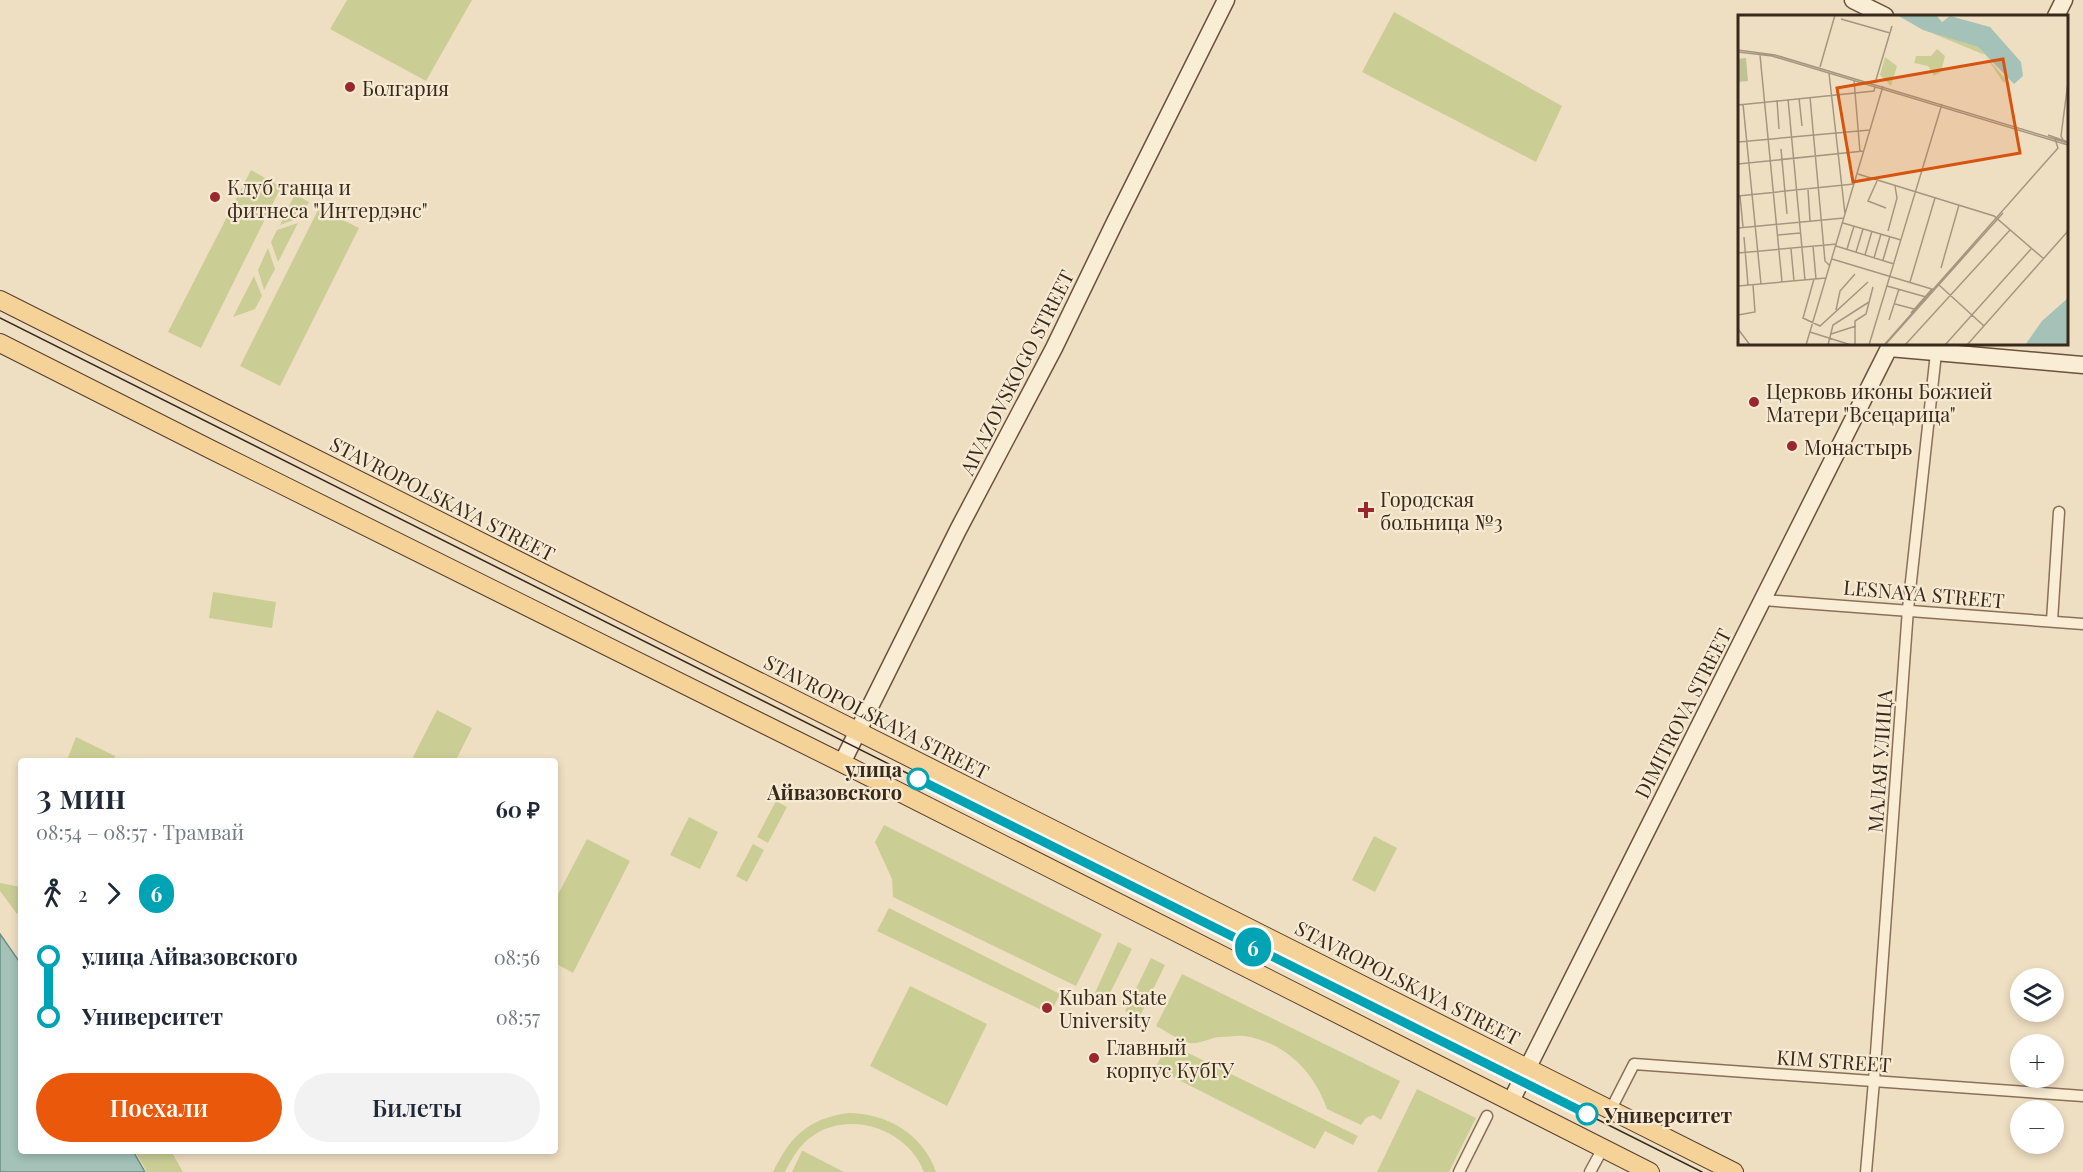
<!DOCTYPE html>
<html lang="ru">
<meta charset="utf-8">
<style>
:root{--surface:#fff;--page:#f2f2f3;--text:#1f2937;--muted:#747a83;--accent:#ea580c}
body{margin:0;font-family:"Playfair Display",serif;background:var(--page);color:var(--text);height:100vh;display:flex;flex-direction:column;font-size:22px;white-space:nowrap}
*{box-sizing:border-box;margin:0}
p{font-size:20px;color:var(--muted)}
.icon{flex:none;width:33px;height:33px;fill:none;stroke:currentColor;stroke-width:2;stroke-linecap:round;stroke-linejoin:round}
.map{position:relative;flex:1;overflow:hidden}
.details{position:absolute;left:18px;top:758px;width:540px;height:396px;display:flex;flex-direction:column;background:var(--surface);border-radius:6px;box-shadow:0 3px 9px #0003}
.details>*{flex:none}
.badge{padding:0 12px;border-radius:20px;font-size:21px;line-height:39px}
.tools{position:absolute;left:2010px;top:968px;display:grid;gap:12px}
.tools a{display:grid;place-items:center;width:54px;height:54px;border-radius:50%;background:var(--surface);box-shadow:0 3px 9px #0003;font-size:30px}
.map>.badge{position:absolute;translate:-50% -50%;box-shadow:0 0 0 3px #fff}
.legs{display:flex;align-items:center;gap:9px;height:66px;padding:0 18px;font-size:20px}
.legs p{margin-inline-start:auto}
.head{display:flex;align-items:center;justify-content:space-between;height:102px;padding:0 18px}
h1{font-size:33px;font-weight:600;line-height:45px}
.primary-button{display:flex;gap:12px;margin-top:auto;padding:12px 18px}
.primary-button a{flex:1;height:69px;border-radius:36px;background:var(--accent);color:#fff;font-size:24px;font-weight:600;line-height:69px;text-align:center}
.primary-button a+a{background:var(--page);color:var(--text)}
ul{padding:0 18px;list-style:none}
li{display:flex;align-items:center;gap:21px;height:60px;font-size:22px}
li i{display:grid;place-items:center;width:9px;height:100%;margin:0 8px;background:currentColor}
li i::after{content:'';width:15px;height:15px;margin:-8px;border:4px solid;border-radius:50%;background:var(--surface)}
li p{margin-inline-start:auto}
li:first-child i{background:linear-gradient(#0000 50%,currentColor 0)}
li:last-child i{background:linear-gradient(currentColor 50%,#0000 0)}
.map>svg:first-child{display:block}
</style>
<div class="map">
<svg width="2083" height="1172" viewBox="0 0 2083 1172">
<rect width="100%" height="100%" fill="#efdfc2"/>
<g fill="#cace95">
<polygon points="347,0 472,0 426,81 330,29"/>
<polygon points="1394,12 1562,106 1536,162 1362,72"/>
<polygon points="251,170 281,187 201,348 168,332"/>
<polygon points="295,194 309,202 301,217 280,225"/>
<polygon points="319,208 359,228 280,386 240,366"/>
<polygon points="298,223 278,262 271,242 277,230"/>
<polygon points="268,248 275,269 264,290 258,270"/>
<polygon points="254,276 262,296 255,309 233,317"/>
<polygon points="213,592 276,602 272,628 209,618"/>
<polygon points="437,710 472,728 456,760 419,760 413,757"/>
<polygon points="76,737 115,756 114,760 67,760"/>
<polygon points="776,801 787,807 768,843 757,837"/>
<polygon points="689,817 718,832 700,869 670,855"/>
<polygon points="884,825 1102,934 1076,986 893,897 892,879 875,842"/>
<polygon points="1374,836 1397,848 1375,892 1352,880"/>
<polygon points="587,839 630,861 573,973 555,963 555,900"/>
<polygon points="753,844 764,850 747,882 736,876"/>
<polygon points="0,883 21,887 21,911 17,914 0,891"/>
<polygon points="889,908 1060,994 1050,1014 877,931"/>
<polygon points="1118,942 1132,949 1106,1001 1094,995"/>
<polygon points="1151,958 1165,965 1139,1018 1125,1011"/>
<path d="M1182 974 1400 1081 1381 1120 1373 1115 1366 1118 1361 1125 1327 1109C1314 1072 1285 1042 1244 1036 1237 1035 1229 1037 1221 1037 1211 1037 1199 1045 1189 1043 1178 1040 1166 1031 1156 1026Z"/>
<polygon points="910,986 987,1024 947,1106 870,1066"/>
<polygon points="1180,1049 1358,1136 1353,1145 1325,1131 1315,1149 1155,1068 1164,1051"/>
<polygon points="1417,1089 1476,1118 1449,1172 1377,1172"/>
<path d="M848 1113C887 1113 923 1134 936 1172H924C908 1130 852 1110 814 1135 800 1144 792 1158 785 1172H773C790 1137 807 1119 848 1113Z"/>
<polygon points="135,1151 171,1151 183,1172 147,1172"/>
<polygon points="802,1151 803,1151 844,1172 792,1172"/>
</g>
<polygon fill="#a4c2b8" stroke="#6b9085" stroke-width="1.5" points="0,934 21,964 21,1150 133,1151 145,1172 0,1172"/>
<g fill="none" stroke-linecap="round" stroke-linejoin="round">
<defs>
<g id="street">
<polyline points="1763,600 2083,624"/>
<polyline points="2052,621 2059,512"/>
<polyline points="1611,1109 1634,1064 2083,1096"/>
<polyline points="1459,1172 1487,1116"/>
<polyline points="1590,1172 1603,1148"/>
<polyline points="1866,1172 1874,1081 1908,609 1936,353"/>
</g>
<g id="secondary">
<polyline points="1853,0 1885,16"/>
<polyline points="2056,16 2064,0"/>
<polyline points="1889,348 2083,365"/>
<polyline points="842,763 958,530 1054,348 1115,222 1226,0"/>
<polyline points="1511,1101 1891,344"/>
</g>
<g id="primary">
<polyline points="0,300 1734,1172"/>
<polyline points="0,343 210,449 842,763 1650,1172"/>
</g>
</defs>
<use href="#street" stroke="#8a7058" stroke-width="13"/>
<use href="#secondary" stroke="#6c513c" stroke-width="19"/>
<use href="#primary" stroke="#573e2d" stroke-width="20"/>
<use href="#street" stroke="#faedd5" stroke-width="10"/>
<use href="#secondary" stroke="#faedd5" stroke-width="16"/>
<use href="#primary" stroke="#f4d298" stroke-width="18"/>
<polyline stroke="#39291d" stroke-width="1.5" points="0,318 1702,1172"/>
</g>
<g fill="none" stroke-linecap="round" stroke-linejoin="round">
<defs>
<polyline id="line-1" points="918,779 1587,1114"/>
</defs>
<use href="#line-1" stroke="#fff" stroke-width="14"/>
<use href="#line-1" stroke="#00a3b4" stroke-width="9"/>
</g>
<g fill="#9b272e" stroke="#f6ead2" stroke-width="2">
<circle cx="350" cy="87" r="6"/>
<circle cx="215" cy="197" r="6"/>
<circle cx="1754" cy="402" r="6"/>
<circle cx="1792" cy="446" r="6"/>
<path d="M1363 501h6v6h6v6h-6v6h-6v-6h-6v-6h6z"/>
<circle cx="1047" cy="1008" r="6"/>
<circle cx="1094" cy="1058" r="6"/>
</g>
<g fill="#fff" stroke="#00a3b4" stroke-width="3">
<circle cx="918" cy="779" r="10"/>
<circle cx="1587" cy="1114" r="10"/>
</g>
<g text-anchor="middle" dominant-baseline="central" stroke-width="4.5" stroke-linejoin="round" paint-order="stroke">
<g font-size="20" fill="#39291d" stroke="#f6ead2" text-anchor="start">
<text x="362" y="87">Болгария</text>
<text x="227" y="186">Клуб танца и<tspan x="227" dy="23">фитнеса "Интердэнс"</tspan></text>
<text x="1766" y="390">Церковь иконы Божией<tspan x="1766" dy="23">Матери "Всецарица"</tspan></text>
<text x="1804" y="446">Монастырь</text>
<text x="1380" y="498">Городская<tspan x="1380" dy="23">больница №3</tspan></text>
<text x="1059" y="996">Kuban State<tspan x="1059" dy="23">University</tspan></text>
<text x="1106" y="1046">Главный<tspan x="1106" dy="23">корпус КубГУ</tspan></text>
</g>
<g font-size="20" fill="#39291d" stroke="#f6ead2">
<text transform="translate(1016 372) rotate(-63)">AIVAZOVSKOGO STREET</text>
<text transform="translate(443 498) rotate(27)">STAVROPOLSKAYA STREET</text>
<text transform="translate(1924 593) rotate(5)">LESNAYA STREET</text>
<text transform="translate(1682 713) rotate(-63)">DIMITROVA STREET</text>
<text transform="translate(877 716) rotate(27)">STAVROPOLSKAYA STREET</text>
<text transform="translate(1879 761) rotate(-86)">МАЛАЯ УЛИЦА</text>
<text transform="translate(1408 982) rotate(27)">STAVROPOLSKAYA STREET</text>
<text transform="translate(1834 1060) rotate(4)">KIM STREET</text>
</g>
<g font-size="20" font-weight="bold" fill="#39291d" stroke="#f6ead2" text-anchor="end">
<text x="902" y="768">улица<tspan x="902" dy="23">Айвазовского</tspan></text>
<text x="1604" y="1114" text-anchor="start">Университет</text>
</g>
</g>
<g transform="translate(1738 15)">
<rect width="330" height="330" fill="#efdfc2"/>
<path d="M179 12 240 32 270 67H265L247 40ZM199 34 207 41 203 57 196 61 190 51 176 48 178 41H193ZM147 42 159 51 153 71 142 60Z" fill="#cace95"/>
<path d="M8 43 10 66 0 67V44Z" fill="#bfc295"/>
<path d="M159 0H198L204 7 212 1 252 12 283 47 285 61 276 69 240 32 185 15ZM330 283V330H287L304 306Z" fill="#a4c2b8"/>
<path fill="none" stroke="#a69680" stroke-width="1.5" d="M103 4 152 18M0 35 37 40 330 128M0 37 34 41 330 130M22 40 44 267M82 52 97 0M91 58 107 199M116 65 122 137M137 68 154 11M72 82 87 246 92 251M61 83 64 111M50 84 67 265M39 85 41 114M5 89 23 269M0 90 136 76 137 72M310 120 330 127M0 127 132 115M327 128 323 121 330 67M43 134 49 199M0 149 126 136M120 159 256 201 306 244M139 166 130 186 148 193M70 175 72 206M0 181 116 169M2 181 5 212M105 208 163 225M0 213 106 203M150 216 159 183 157 171M40 220 62 218M6 222 10 270M75 231 78 264M98 231 156 249M53 234 56 266M109 234 116 211M118 237 125 214M0 238 99 229M127 240 134 216M136 243 143 219M94 244 197 275M145 245 152 221M203 253 221 190M76 264 65 303 82 311 130 267M172 267 197 183M201 270 246 311M0 271 88 263M149 271 188 282M157 289 176 294M98 295 102 276 117 259M173 298 194 274M0 300 17 297 15 270M151 305 161 274M0 314 12 330M72 317 113 330M93 319 118 311M68 330 145 71M90 330 95 310 131 287M117 330V306L128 299 135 272M131 330 204 89M146 330 320 133 317 124M147 330 265 198M167 330 272 215M207 330 293 234M229 330 330 216"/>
<path fill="#d6540e" fill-opacity="0.15" stroke="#d6540e" stroke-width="3" d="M265 44 282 138 115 167 99 73Z"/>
<rect width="330" height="330" fill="none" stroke="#39291d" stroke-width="3"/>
</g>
</svg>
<div class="tools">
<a><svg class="icon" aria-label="layers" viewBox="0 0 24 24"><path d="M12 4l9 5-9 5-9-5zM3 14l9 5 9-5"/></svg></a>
<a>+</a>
<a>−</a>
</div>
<b class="badge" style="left:1253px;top:947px;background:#00a3b4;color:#fff">6</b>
<section class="details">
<div class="head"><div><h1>3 мин</h1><p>08:54 – 08:57 · Трамвай</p></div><b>60 ₽</b></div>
<div class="legs"><svg class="icon" aria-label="walk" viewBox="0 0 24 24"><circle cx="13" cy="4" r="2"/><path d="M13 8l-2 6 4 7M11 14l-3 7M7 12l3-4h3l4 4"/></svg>2<svg class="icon" aria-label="forward" viewBox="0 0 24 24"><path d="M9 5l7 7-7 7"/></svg><b class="badge" style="background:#00a3b4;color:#fff">6</b></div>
<ul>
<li><i style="color:#00a3b4"></i><b>улица Айвазовского</b><p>08:56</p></li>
<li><i style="color:#00a3b4"></i><b>Университет</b><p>08:57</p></li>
</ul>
<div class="primary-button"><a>Поехали</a><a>Билеты</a></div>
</section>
</div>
